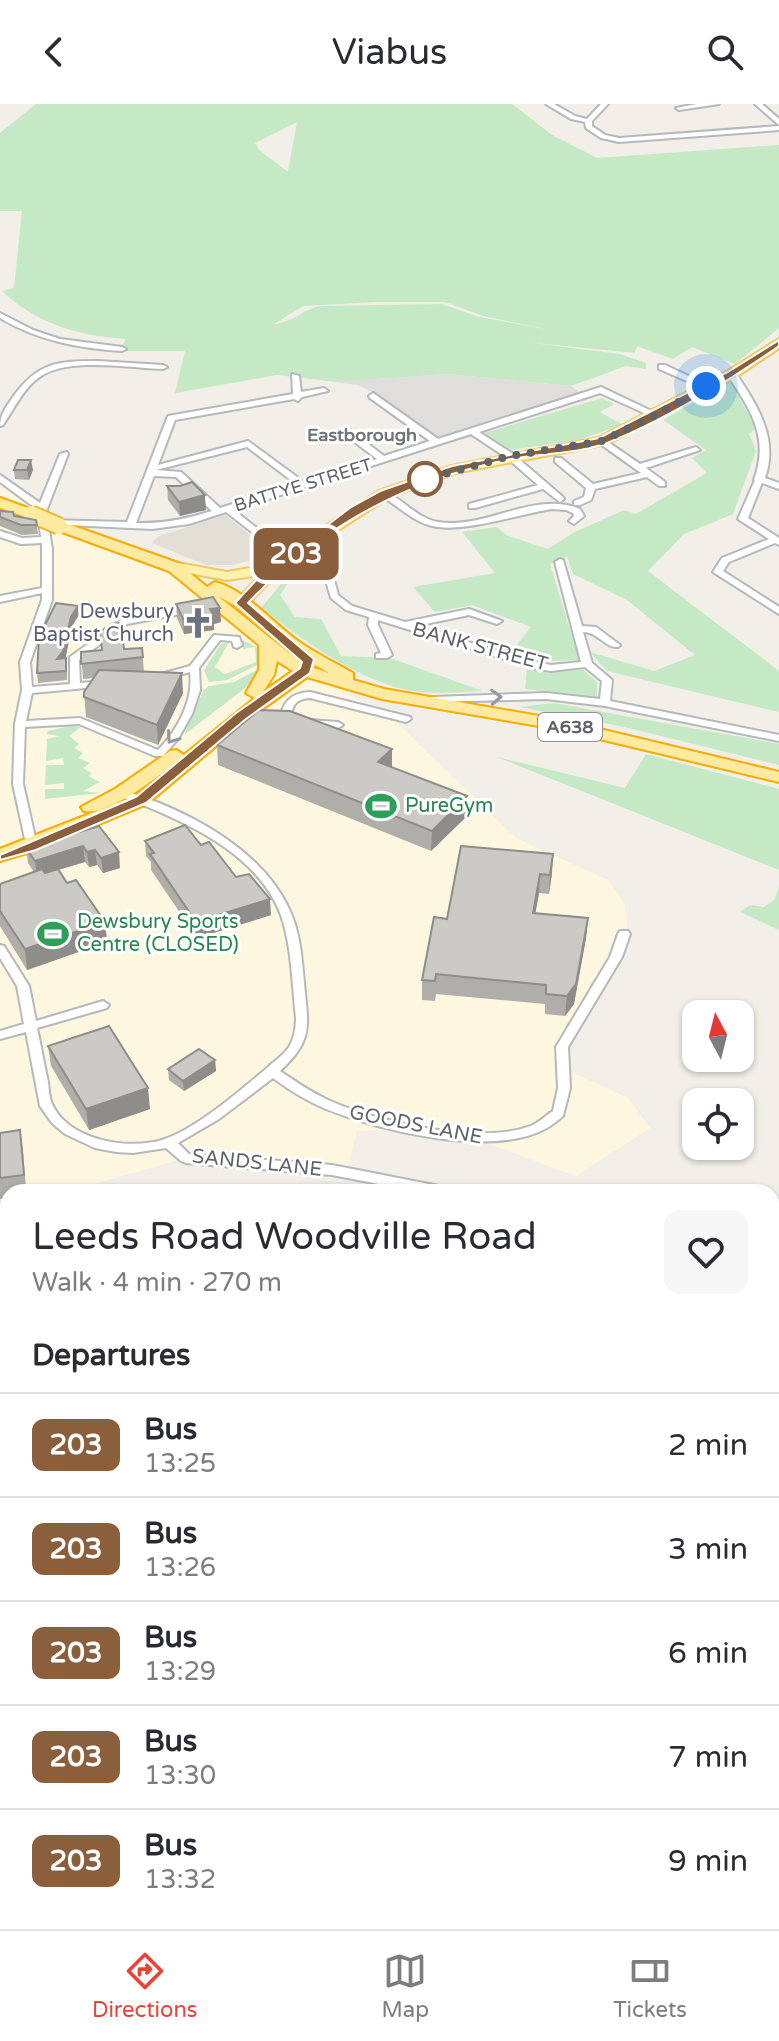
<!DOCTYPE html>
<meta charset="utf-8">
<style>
:root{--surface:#fff;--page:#f7f7f7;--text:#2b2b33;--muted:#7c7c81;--line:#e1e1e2;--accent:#ea4335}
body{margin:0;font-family:"Varela Round",sans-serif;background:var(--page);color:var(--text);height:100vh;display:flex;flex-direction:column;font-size:30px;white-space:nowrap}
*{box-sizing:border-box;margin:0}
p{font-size:26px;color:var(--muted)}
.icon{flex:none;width:44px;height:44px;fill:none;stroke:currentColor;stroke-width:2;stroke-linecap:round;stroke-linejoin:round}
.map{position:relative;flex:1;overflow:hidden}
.sheet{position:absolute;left:0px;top:1080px;width:780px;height:746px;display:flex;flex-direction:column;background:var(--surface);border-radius:24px 24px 0 0;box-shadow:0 2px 6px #0004}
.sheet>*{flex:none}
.badge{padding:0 16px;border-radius:12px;font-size:28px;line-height:52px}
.needle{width:52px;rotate:353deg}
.controls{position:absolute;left:682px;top:896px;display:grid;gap:16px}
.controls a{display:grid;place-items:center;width:72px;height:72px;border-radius:16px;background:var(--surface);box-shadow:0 2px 6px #0004;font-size:40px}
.you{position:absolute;width:40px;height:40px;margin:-20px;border:6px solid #fff;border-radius:50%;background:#1a73e8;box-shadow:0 0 0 12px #1a73e833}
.map>.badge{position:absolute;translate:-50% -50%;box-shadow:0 0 0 4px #fff}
h2{padding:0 32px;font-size:30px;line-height:72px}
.round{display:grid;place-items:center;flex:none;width:84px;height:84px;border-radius:16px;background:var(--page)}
.summary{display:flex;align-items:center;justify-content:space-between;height:136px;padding:0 32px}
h1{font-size:38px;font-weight:600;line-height:60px}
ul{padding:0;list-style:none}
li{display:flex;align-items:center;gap:24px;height:104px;padding:0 32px;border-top:2px solid var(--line)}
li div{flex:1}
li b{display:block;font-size:30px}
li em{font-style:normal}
li .badge{min-width:88px;font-weight:700;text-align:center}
header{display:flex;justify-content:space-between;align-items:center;height:104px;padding:0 32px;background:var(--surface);font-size:36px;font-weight:600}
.tab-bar{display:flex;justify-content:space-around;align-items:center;height:112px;border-top:2px solid var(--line);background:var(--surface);font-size:22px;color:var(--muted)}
.tab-bar a{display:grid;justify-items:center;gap:4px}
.tab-bar .current{color:var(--accent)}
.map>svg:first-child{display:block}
</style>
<header><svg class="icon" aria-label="back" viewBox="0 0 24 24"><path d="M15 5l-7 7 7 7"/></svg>Viabus<svg class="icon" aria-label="search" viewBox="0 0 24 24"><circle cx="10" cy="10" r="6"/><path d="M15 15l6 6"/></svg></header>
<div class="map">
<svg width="779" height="1825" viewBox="0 0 779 1825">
<rect width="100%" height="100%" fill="#f1efe8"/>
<g fill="#fef7e0">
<polygon points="0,374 63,417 59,422 172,462 305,566 393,615 516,734 608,776 625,800 627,823 616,853 562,943 564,965 628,994 650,1024 576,1072 476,1035 416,1024 357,1027 347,1065 186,1054 66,1088 8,1088 8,1100 0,1101"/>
<polygon points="0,1159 8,1159 8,1325 0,1324"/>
<polygon points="772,1324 779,1327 779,1806 772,1806"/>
<rect x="0" y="1346" width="8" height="276"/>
</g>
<polygon fill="#e0deda" points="447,270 571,282 581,289 439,335 375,289 357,281 335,278"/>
<polygon fill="#e1ded6" points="225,411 275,451 232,461 206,461 152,439 159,432"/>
<g fill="#c5e8c5" fill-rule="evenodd">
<path d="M36 0H512L552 31 597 54 779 41V224L735 260 692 243 673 255 637 242 635 249 525 238 620 250 646 259V265L626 262 571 282 447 270 335 278 277 271 175 289 185 247H119L126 235C79 232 37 220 2 187L14 184 22 107H0V29ZM297 18 288 67H287L259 46 255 39ZM377 198H445L483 212 551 226 479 213 442 200 321 202C302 205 293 219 274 220L303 202Z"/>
<polygon points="730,277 756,324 749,330 756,347 733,410 684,430 648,467 779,567 779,608 607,567 590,548 654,567 695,551 627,496 573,470 567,452 550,460 579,556 547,557 513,546 531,523 472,501 435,508 413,483 495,469 462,428 497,423 506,431 548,445 573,429 624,406 636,410 707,369 692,354 706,346 663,316"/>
<polygon points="602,294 614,300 600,308 623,321 578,336 510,346 485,329"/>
<path d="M307 449 280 491 295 513 321 515 341 552 390 554 483 587C455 588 423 592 395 583 344 567 303 535 261 504Z"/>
<polygon points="243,536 260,545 263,558 227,576 209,578 204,566 221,540 229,538 215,563 225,570 256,558 255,543 243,545"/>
<polygon points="260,564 257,575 184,631 203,587 209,582 234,578"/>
<polygon points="527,564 548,569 583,566 597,578 597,593 525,585"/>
<polygon points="554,599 779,640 779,661 620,622 519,603"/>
<polygon points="70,622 81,623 69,632 79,640 74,644 83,649 78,654 90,659 83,664 92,669 88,672 100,678 83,687 101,689 45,695 45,685 64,685 64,679 45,681 46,661 64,661 63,654 46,657 47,635 59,632 47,630 48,627"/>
<polygon points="646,650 779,685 779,766 497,653 625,684"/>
<polygon points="779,782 779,826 740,808 750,801 764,803 775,795"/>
</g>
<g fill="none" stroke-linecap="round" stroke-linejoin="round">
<defs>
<g id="minor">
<polygon points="546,0 554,0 575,12 587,15 601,0 608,0 592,17 592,22 605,31 619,34 779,22 779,26 619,38 601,34 586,24 585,18 571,15"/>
<polygon points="697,0 719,0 679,6 676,4"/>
<polygon points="755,0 762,0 779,15 779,21"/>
<path d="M0 209 33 226 60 235 122 243 126 245 122 247C78 244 39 237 0 214Z"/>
<path d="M98 257 163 261 167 263 163 265C130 264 70 253 41 272 24 283 14 305 3 321L0 322C0 310 7 302 13 293 38 258 58 257 98 257Z"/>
<polygon points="659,261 665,261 710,282 703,284 659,265"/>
<path d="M292 270 299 272 301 288 324 284 328 287 302 293 298 297 294 295 175 316 158 361 248 337 304 378 377 355 344 330V326H350L384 352 430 337 370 294 369 292 373 289 438 335 601 283 660 311 653 313 600 289 479 328 513 350 563 393 564 395 560 398 543 385 475 404H469V400L538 381 507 354 471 330 234 406 283 445V449L280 450 226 408 189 420 152 425 48 420 52 445V496L30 558 32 583 70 580V553L121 516 192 502 197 505 192 508 127 520 79 556 80 579 103 577 108 580 107 582 32 589 26 617 80 614 158 646C177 627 194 596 190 568L165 575 161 574V570L190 562 214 531 239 533 242 541 237 544 234 543 232 537 220 536 199 564 200 586 192 610 178 635 163 652H155L79 620 25 623 23 680 37 742 35 744H27L13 680 15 620 22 586 20 558 42 496V489L0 498V492L42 484V439L21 440 0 433V427L22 434 41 433 38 406 0 378V371L40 399 60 350 67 348 68 350 47 405 48 416 127 418 168 312 293 290ZM247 343 296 380 220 404 181 368 156 366ZM154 372 176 373 212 407C187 415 162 420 136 419Z"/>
<polygon points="602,334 640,360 696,343 700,346 646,364 665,378 665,382 659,382 647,373 595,385 591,396 580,401 574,401 574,397 584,393 586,384 555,358 555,354 561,354 593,380 641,369 599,339 598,337"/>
<polygon points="759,373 763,376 748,414 779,434 779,441 775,439 729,458 723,467 779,503 779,510 713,468 722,454 769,435 738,415 755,376"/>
<path d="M384 387C403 395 418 415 438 418 485 426 534 386 580 405L584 412 574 420 569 417 574 412 573 409 566 406 552 405C519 410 459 431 429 421 411 416 397 401 381 392V388Z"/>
<path d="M318 430 323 433 338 491 352 502 405 518 469 505 502 517 497 520 469 511 416 522 534 558 551 561 581 558 555 458 560 455 563 456 582 522 596 523 620 541 618 543C605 544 598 528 583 528L592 559 612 576 610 597 779 631V637L605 602 546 595 430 598V594L434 593 546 589 600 595 602 577 585 563 551 567 533 564 378 516V521L392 551 387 554H376V550L381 549 368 521 369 513 346 506 331 494 313 433Z"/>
<path d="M310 588 410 613 411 615 406 618 310 594C295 595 292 602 290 616L292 618 291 620H280L279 618C283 598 290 589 310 588Z"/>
<polygon points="309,616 338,618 343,621 338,624 305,621 304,619"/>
<path d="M121 686C184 704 263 745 290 807 300 829 302 855 304 879 308 921 314 936 280 967 296 978 311 988 328 996 376 1018 483 1042 533 1021 540 1017 547 1011 553 1007L558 984 556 943 610 853 618 830 620 827H628L630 830 622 853 568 943 570 984 563 1012C557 1017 550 1023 543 1026 488 1053 381 1027 326 1005 307 997 289 986 273 974L219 1015 178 1039 189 1050 332 1061 444 1083 449 1085 451 1088H420L332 1071 186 1059 181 1057 166 1044 133 1049 116 1048 95 1044 65 1030 52 1019 40 1002 26 928 0 935V927L24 920 17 882 0 854V841L4 842 29 882 36 917 103 897 109 901 107 904 37 924C41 942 44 960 48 978 49 986 49 995 53 1002 71 1037 128 1046 162 1036 195 1026 241 986 267 964 274 957 283 952 289 943 294 935 296 924 296 914 292 880 292 843 281 811 256 745 177 714 117 691L116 689Z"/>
<rect x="0" y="1625" width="8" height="14"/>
<rect x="772" y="1798" width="7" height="16"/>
<polygon points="0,1810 8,1811 8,1818 324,1818 321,1824 318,1825 0,1825"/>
</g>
<g id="tertiary">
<path d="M729 268H735C757 301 779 334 765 374L779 379V385L754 376C770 333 750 305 727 270Z"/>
<polygon points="0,1330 8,1331 8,1345 0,1344"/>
<polygon points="772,1620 779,1623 779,1648 772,1645"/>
</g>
<polygon id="primary" points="779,235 779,244 736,273 607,340 455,369 389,393 323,436 269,478 246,502 236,502 234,499 261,471 227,476 172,466 165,462 172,458 227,468 274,460 313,430 379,387 452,362 598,334 728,267"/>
<g id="trunk">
<polygon points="0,394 36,407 39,410 31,415 0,404"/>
<path d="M59 417 178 459 189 464 190 469 207 483 215 478C247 487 272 518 298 537 315 549 335 559 353 569V576L384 585 562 616 779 668V678L562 626 382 595 307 573 247 616 147 700 37 746 0 757V745L135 692 167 666C148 679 107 712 84 707L81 703 115 685 170 647 176 646 184 651 255 594 246 589 259 566V541L169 467 54 425V419ZM218 492 235 502 300 558 299 557ZM277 557 293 567 263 588 274 571ZM315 561 329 569 314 564Z"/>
</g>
</defs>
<use href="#minor" stroke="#b5b8bc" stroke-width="4"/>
<use href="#tertiary" stroke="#b5b8bc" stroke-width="4"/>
<use href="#primary" stroke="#f2c960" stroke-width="4"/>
<use href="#trunk" stroke="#f9ab00" stroke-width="4"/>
<use href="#minor" fill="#fff" fill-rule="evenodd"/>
<use href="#tertiary" fill="#fff" fill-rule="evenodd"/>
<use href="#primary" fill="#fff2af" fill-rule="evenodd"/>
<use href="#trunk" fill="#feeaa1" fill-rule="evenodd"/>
<defs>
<polyline id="trunk-bridge" points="31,410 59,422"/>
</defs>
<use href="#trunk-bridge" stroke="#f9ab00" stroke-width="19" stroke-linecap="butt"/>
<use href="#trunk-bridge" stroke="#feeaa1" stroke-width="16"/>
</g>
<g fill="#afaea9">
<polygon points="14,366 33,366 29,376 15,375"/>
<polygon points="167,382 206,406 180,412 168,396"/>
<polygon points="0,407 14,412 36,416 38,430 22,431 0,422"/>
<polygon points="176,500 221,518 214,520 214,526 184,530 177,514"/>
<polygon points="79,511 72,522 65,554 67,564 67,576 38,579 37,569"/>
<polygon points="142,544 144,568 183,589 158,641 86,613 84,588 94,574 83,575 81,548"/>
<polygon points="217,641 392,664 467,692 467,712 431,747 218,661"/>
<polygon points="99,722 120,764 103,769 97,761 89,763 85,758 58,766 67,779 105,818 107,838 27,866 0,822 0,780 34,768 28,759 26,744"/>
<polygon points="145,737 201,741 236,773 271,811 197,834 151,766 151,758 146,752"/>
<polygon points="461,742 552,769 549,790 539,789 535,809 588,814 586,834 574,900 565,912 545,910 545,900 436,890 435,897 422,896 422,876 447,815"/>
<polygon points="48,942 150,1005 89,1026 51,962"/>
<polygon points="215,956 216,967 184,987 169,976 168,965"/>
<polygon points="20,1026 26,1088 8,1088 8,1094 0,1095 0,1029"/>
</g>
<g fill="#8f8d8a">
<polygon points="31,356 33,366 29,376 27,366"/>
<polygon points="205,391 206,406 180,412 179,398"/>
<polygon points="78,502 79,511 72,522 65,557 57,555 71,513"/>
<polygon points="220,504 221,518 214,520 214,526 184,530 183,515 210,505"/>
<polygon points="182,569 183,589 158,641 157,621"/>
<polygon points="392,645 392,665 378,658"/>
<polygon points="467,692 467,712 431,747 432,727"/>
<polygon points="83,742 85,758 37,772 35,757"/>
<polygon points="95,746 97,761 89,763 87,748"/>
<polygon points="119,748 120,764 103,769 101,754"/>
<polygon points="553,750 552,769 549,790 550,771"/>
<polygon points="540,770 539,789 532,829 533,809"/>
<polygon points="270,795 271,811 197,834 196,818"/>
<polygon points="588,814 586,834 574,900 565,912 567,892"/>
<polygon points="105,818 107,838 27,866 25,845"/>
<polygon points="215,956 216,967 184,987 183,977"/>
<polygon points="148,984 150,1005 89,1026 86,1005"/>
<polygon points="20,1026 23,1047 26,1088 24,1071"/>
</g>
<g fill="#cccac5" stroke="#8f8d8a" stroke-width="2">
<polygon points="18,356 31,356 27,366 14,366"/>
<polygon points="192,378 205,391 179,398 167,382 180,382"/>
<polygon points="0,407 13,408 14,412 36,416 37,421 21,421 0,413"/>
<polygon points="213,493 220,504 210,505 213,511 183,515 176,500"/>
<polygon points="56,499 78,502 71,513 63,547 57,555 66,554 66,567 37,569 39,533"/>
<polygon points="121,519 124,545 142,544 143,553 81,560 81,548 102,546 100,528 111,520"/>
<polygon points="99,566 182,569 157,621 84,593 84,588"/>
<polygon points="259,606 290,607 392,645 378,658 467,692 432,727 217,641"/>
<polygon points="185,721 201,741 209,738 236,773 249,770 270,795 196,818 150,750 154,749 145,737"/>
<polygon points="99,722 119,748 101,754 95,746 87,748 83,742 35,757 26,744"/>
<polygon points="461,742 553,750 550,771 540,770 533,809 588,814 576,880 567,892 546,890 546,881 436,870 435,877 422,876 434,813 447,815"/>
<polygon points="42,765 45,769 58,765 67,779 76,776 105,818 25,845 0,807 0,780"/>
<polygon points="109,922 148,984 86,1005 48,942"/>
<polygon points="199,945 215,956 183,977 168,965"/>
<polygon points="20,1026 24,1071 0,1074 0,1029"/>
</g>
<defs><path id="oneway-chevron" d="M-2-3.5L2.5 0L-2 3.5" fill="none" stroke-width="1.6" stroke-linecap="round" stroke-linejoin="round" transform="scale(2)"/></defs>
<g stroke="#979a9d">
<use href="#oneway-chevron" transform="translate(496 593) rotate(-3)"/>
<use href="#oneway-chevron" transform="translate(172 634) rotate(125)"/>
</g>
<path fill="#8b5e3c" stroke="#fff" stroke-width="2" d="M779 236V242C732 275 663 317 607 339 578 350 541 349 511 355 408 375 321 422 248 499L314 555 310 569 246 615 146 699 36 746 0 756V751L136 693 236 609 300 564 302 558 235 499 259 473 351 403 380 387 452 362 599 334 728 268Z"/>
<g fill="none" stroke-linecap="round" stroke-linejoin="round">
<polyline stroke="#5f6368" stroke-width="8" stroke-dasharray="0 14.4" points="425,375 422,376 510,352 602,337 656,311 706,282"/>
</g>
<defs>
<symbol id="church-bare" viewBox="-9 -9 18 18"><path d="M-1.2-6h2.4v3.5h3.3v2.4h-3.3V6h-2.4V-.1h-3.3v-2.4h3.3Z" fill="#6b7280" stroke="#fff" stroke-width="2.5" paint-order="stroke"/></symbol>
<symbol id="stadium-bare" viewBox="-9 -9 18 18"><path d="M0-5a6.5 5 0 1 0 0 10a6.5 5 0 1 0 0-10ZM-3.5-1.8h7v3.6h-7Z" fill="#2e9e5b" stroke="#fff" stroke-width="2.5" paint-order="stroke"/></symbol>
</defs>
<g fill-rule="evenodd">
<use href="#church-bare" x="176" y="497" width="44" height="44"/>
<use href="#stadium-bare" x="359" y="680" width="44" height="44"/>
<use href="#stadium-bare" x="31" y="808" width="44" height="44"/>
</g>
<circle fill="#fff" stroke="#8b5e3c" stroke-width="4" cx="425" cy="375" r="16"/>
<g text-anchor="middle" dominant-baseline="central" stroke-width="6" stroke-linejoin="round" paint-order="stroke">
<g font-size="18" font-weight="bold" fill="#70757a" stroke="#fff">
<text x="362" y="331">Eastborough</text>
</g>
<g font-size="18" fill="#5f6368" stroke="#fff">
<text transform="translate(303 381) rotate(-17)">BATTYE STREET</text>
</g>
<rect fill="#fff" stroke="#8f9295" stroke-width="2" x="538" y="609" width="64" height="28" rx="6"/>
<g font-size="18" font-weight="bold" fill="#5f6368">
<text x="570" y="623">A638</text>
</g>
<g font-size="20" fill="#5b616d" stroke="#fff" text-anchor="end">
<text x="174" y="508">Dewsbury<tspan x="174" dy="23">Baptist Church</tspan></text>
</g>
<g font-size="20" fill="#5f6368" stroke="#fff">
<text transform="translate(480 543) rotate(15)">BANK STREET</text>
<text transform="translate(416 1021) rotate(11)">GOODS LANE</text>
<text transform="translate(257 1059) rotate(6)">SANDS LANE</text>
</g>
<g font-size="20" fill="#27864d" stroke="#fff" text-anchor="start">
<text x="405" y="702">PureGym</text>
<text x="77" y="818">Dewsbury Sports<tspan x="77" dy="23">Centre (CLOSED)</tspan></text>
</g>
</g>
</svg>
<div class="controls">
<a><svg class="needle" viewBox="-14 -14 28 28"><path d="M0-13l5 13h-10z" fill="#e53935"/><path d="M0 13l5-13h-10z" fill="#7c7c81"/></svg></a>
<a><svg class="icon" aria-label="locate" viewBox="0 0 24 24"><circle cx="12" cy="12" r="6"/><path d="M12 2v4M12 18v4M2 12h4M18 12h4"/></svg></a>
</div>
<div class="you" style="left:706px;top:282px"></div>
<b class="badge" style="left:296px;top:450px;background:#8b5e3c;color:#fff">203</b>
<section class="sheet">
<div class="summary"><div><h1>Leeds Road Woodville Road</h1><p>Walk · 4 min · 270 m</p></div><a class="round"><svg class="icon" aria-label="heart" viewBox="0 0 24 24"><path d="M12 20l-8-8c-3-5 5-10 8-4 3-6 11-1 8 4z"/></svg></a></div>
<h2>Departures</h2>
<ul>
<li><span class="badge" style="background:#8b5e3c;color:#fff">203</span><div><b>Bus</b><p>13:25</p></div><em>2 min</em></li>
<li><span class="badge" style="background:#8b5e3c;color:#fff">203</span><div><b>Bus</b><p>13:26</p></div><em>3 min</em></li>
<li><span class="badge" style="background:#8b5e3c;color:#fff">203</span><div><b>Bus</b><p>13:29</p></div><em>6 min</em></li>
<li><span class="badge" style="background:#8b5e3c;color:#fff">203</span><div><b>Bus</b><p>13:30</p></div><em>7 min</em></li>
<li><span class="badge" style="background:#8b5e3c;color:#fff">203</span><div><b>Bus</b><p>13:32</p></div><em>9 min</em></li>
</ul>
</section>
</div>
<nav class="tab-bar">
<a class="current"><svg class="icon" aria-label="directions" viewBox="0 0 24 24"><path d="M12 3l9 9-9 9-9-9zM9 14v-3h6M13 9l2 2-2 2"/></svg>Directions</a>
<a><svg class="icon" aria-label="map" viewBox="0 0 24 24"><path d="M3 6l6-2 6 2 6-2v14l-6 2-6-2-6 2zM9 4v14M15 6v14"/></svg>Map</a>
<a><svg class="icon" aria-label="tickets" viewBox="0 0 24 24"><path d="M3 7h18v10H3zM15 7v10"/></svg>Tickets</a>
</nav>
